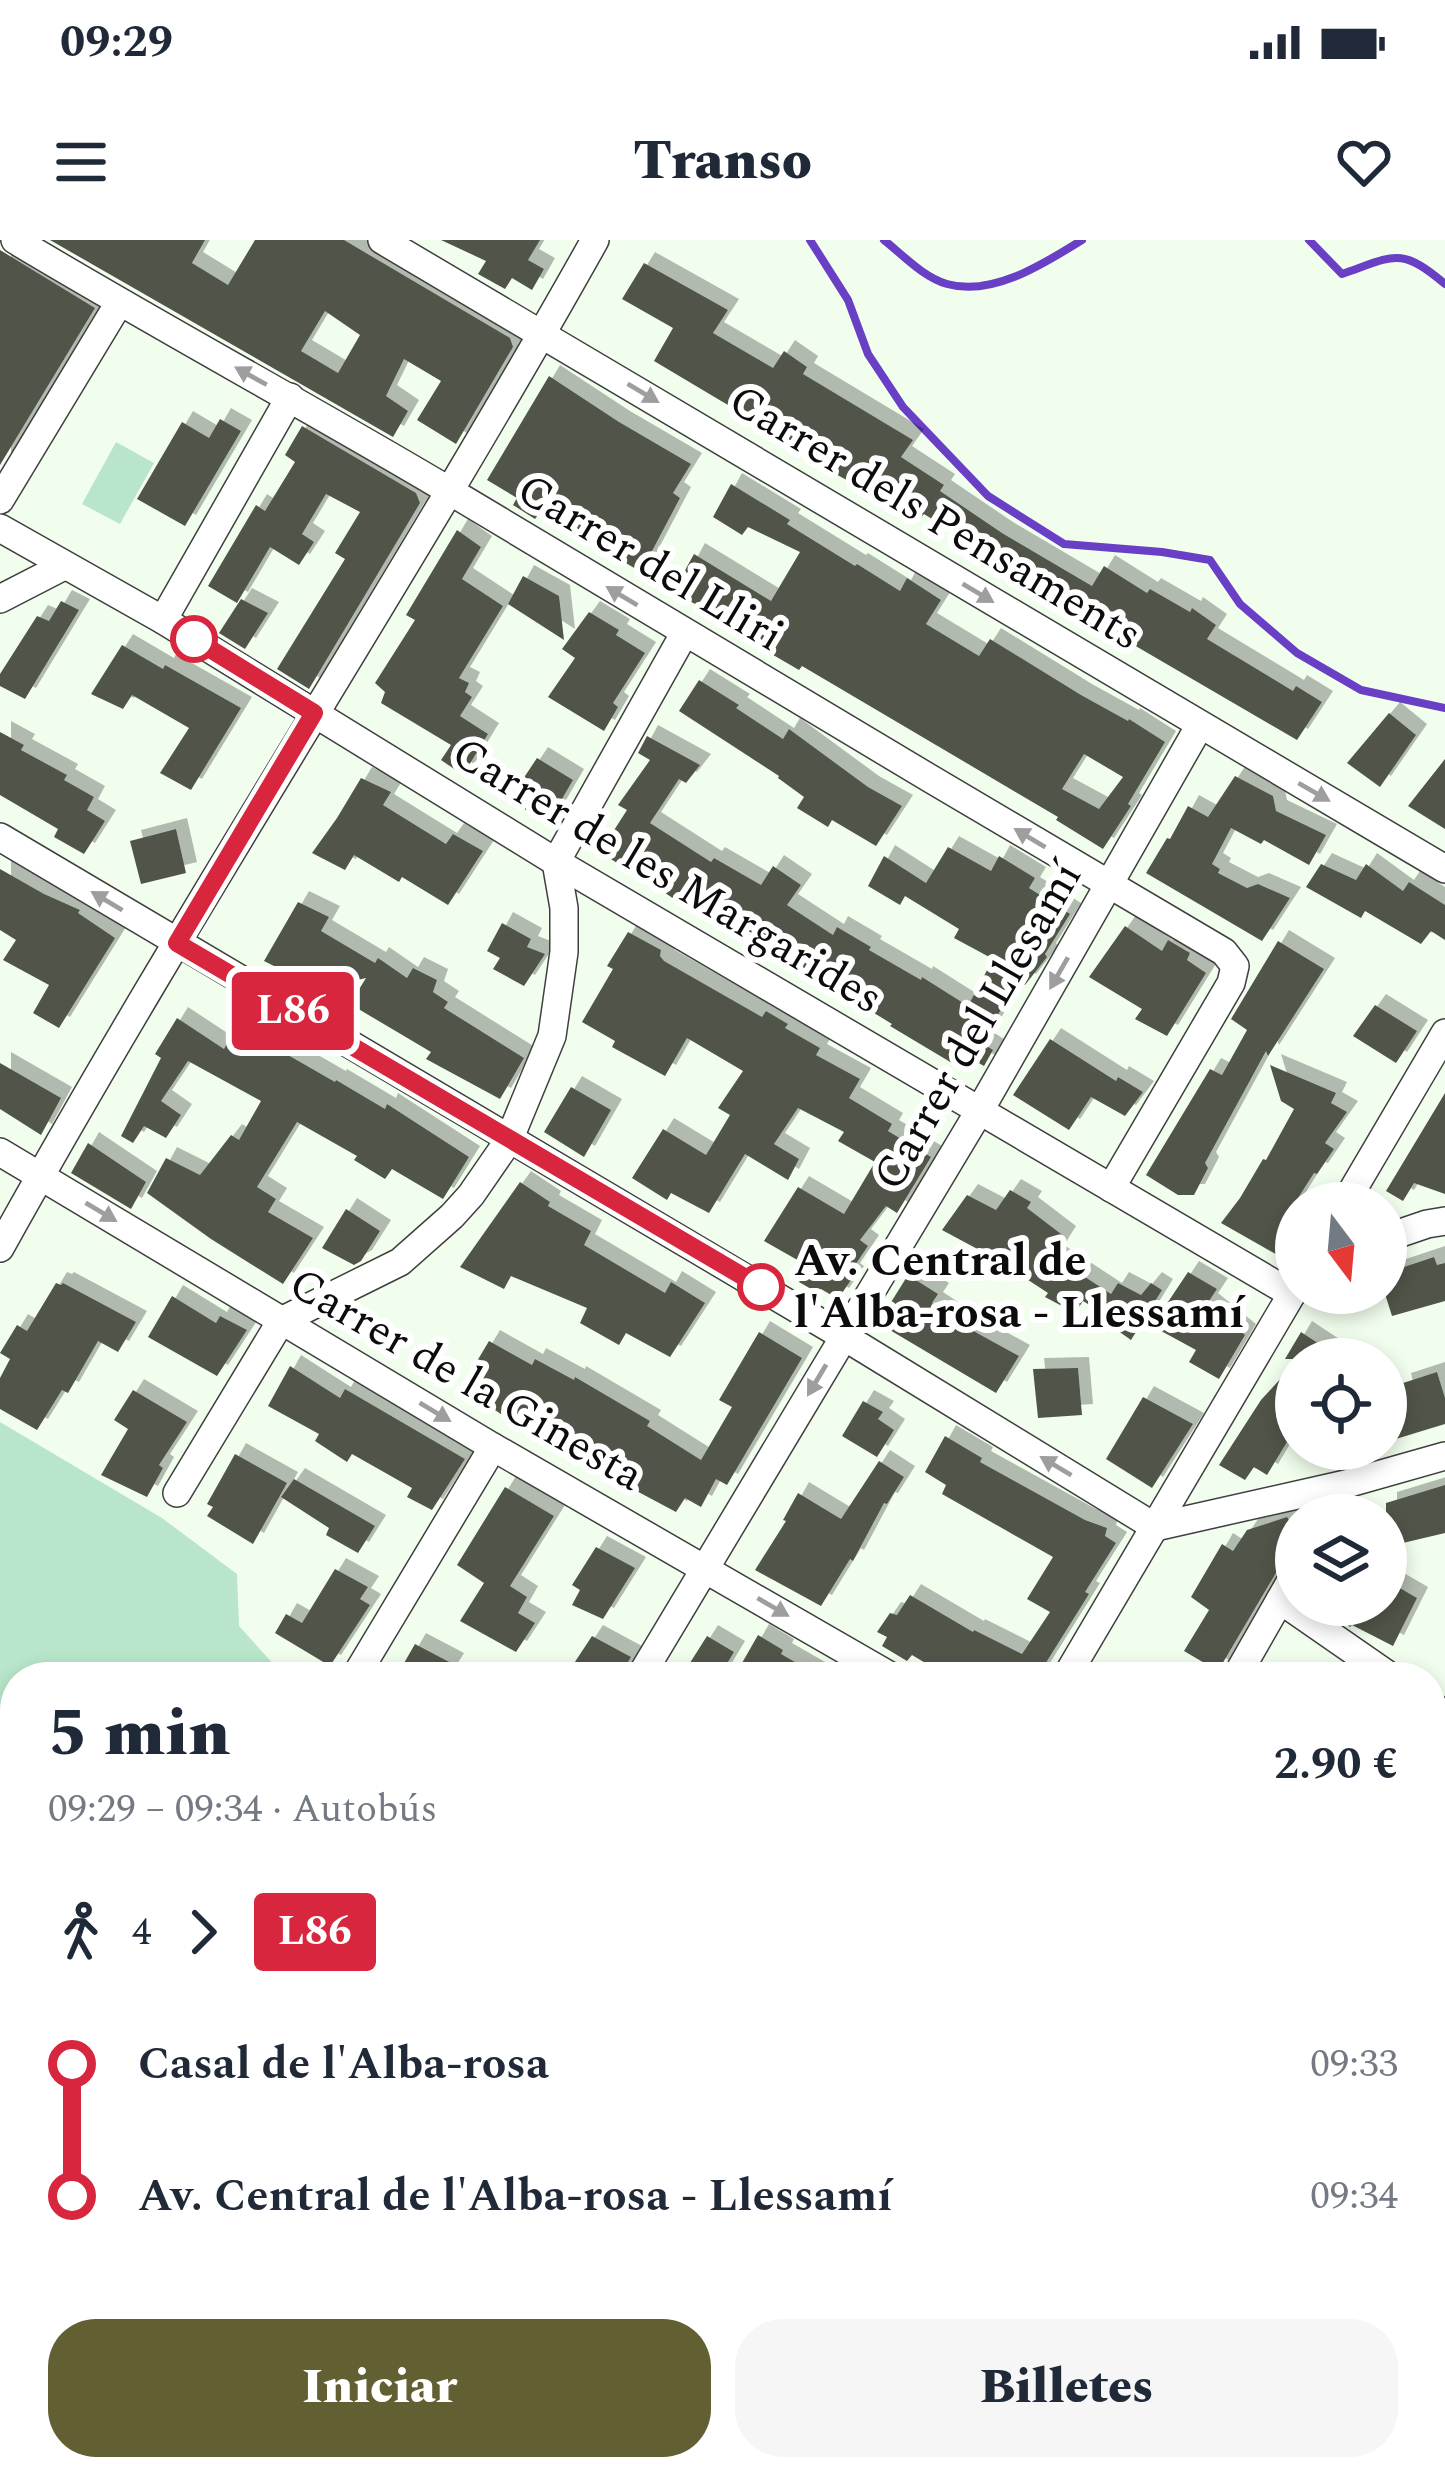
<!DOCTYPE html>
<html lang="es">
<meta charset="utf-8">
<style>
:root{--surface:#fff;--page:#f6f6f7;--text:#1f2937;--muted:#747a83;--accent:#625f32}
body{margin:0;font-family:Spectral,serif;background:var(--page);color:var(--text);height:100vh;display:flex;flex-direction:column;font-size:45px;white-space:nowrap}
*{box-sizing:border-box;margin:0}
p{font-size:39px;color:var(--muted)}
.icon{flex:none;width:66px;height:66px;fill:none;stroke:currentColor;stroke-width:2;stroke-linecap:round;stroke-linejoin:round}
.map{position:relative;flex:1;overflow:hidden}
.drawer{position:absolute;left:0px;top:1422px;width:1446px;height:819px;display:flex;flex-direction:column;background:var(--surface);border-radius:48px 48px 0 0;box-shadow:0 6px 18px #0003}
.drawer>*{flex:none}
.badge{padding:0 24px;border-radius:9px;font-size:42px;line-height:78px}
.needle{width:78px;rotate:164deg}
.fabs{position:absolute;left:1275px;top:942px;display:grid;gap:24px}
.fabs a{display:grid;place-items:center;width:132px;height:132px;border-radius:50%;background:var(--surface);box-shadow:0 6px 18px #0003;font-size:60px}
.map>.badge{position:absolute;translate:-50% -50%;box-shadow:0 0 0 6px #fff}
.legs{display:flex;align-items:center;gap:18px;height:132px;padding:0 48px;font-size:39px}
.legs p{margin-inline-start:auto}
.overview{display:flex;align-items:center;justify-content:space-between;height:204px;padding:0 48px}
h1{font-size:66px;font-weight:800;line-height:90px}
.button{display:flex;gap:24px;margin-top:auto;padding:24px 48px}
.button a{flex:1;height:138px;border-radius:48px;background:var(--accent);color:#fff;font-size:48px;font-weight:800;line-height:138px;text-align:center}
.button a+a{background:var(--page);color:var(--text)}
ul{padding:0 48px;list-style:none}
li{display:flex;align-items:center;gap:42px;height:132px;font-size:45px}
li i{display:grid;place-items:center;width:18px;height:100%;margin:0 15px;background:currentColor}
li i::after{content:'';width:30px;height:30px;margin:-15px;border:9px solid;border-radius:50%;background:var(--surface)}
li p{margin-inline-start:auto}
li:first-child i{background:linear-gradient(#0000 50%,currentColor 0)}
li:last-child i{background:linear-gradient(currentColor 50%,#0000 0)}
.status{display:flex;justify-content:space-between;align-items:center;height:84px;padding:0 60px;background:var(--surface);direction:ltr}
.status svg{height:33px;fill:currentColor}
header{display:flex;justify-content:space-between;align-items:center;height:156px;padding:0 48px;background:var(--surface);font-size:54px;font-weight:800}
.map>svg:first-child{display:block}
</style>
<div class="status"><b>09:29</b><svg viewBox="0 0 49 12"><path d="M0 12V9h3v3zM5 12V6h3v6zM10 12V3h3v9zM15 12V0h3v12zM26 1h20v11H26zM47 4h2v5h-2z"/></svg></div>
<header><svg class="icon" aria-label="menu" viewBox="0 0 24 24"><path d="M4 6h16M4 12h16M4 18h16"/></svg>Transo<svg class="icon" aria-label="heart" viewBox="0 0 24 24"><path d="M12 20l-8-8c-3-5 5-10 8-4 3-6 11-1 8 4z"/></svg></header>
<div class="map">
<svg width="1445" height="2240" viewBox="0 0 1445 2240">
<defs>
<filter id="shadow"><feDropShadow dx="11" dy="-11" stdDeviation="0" flood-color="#0004"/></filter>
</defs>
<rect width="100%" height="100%" fill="#f2feed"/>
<g fill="#b9e6cb">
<polygon points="116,202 154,223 120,284 82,264"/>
<polygon points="0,1182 162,1278 237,1334 239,1386 285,1437 15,1437 15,1675 0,1684"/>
</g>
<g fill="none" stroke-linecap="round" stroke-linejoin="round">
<g stroke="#693fc5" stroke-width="8">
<polyline points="810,0 848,60 868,114 903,167 988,256 1064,304 1162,312 1210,320 1240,364 1297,413 1361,450 1445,468"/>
<path d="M884 0C903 15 923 37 947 44 993 57 1045 23 1082 0"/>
<path d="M1309 0 1342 34C1394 16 1400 6 1445 44"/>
</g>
</g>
<g fill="#515449" fill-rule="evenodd" filter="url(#shadow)">
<path d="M50 0H205L192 23 228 45 255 0H344L510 98 513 107 456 204 417 180 441 141 404 119 386 156 408 171 393 197ZM325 71 360 95 338 133 301 111Z"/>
<polygon points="441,0 540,0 528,20 544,29 532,50 512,38 505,49 478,34 486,21"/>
<polygon points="0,10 95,68 0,225"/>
<polygon points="644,23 728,70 713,93 773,128 784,111 807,127 803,134 913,200 901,217 944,245 940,251 1002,293 1092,346 1104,326 1147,353 1150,349 1190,372 1192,368 1216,385 1207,399 1293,451 1296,446 1322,462 1297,500 1000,327 1002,323 924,274 919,280 832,232 834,229 769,187 768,189 654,121 673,88 622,59"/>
<polygon points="549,136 619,182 691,224 673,253 680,258 641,332 540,272 535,279 513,265 517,258 487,240"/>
<polygon points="220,179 241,191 185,286 137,259 182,182 209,198"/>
<polygon points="302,186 416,253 420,263 309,449 277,429 345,319 335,313 360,272 326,254 302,294 314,302 299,325 270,307 237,363 208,346 256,265 265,271 295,222 285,215"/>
<path d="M731 244 790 280 787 284 855 326 857 324 900 351 907 338 941 360 926 384 979 416 990 399 1081 455 1128 481 1129 479 1165 502 1128 564 1131 566 1103 609 1056 580 1058 577 802 426 799 430 739 395 706 374 708 371 673 352 694 314 771 361 800 312 748 287 742 295 713 277ZM1084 514 1123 537 1099 569 1062 549Z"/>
<polygon points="457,290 481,307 462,339 503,366 459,438 469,443 465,452 472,457 460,476 488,494 463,535 441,520 451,505 381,463 385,452 375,443 415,380 406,375"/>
<polygon points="523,336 559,356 564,400 508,364"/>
<polygon points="241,359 268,373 245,409 219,393"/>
<polygon points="61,361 79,370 25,459 0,446 0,434 37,376 49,381"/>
<polygon points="589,372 619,390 616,395 645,413 613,463 618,467 604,491 548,457 575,418 562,409"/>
<polygon points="122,405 163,429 165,425 241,468 191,550 160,533 189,488 132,455 123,469 91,454"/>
<polygon points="699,440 739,465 736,468 783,499 789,489 868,547 902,566 876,606 832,580 828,587 797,568 804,557 778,538 779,536 679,471"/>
<polygon points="1389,473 1416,495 1380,547 1347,523"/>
<polygon points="0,492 24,505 21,510 67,535 64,540 94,557 87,570 105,581 84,614 54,597 58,589 0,555"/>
<polygon points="647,496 700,525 686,543 679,539 650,583 711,622 714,618 761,645 773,626 801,645 787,665 833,695 837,687 871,707 869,710 921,740 922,737 968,766 993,719 954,698 959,689 905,656 900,665 868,646 884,616 926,643 948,607 991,631 999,616 1035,638 1029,648 1070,674 1045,714 1047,717 1025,745 1017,741 982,803 993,810 984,826 975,821 967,832 890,786 892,784 843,754 840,759 809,739 811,736 770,713 774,706 721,675 718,679 677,654 674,659 629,628 628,630 600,612 627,570 618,565 650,520 638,513"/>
<polygon points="537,518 573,540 548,583 509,560"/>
<polygon points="1445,519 1445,589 1408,566"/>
<polygon points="1235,536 1273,556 1276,571 1326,595 1309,625 1264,600 1261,604 1231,588 1212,624 1220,629 1218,633 1247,648 1258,644 1290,658 1262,701 1146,633 1167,598 1170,599 1188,566 1208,577"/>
<polygon points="361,538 391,552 383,565 446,604 453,594 483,611 448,665 402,637 399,642 354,615 345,630 312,613 337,578"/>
<polygon points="176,589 186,633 141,644 130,601"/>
<polygon points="1321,624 1356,640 1366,624 1403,651 1409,642 1445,665 1445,700 1431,691 1421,704 1365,671 1361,678 1306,647"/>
<polygon points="0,629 44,654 80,670 78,673 115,698 59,788 33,773 49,745 3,720 16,700 0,690"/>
<polygon points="298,662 329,677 321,691 375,723 378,718 407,738 413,728 437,740 433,752 448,762 444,768 524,818 500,859 426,819 431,812 350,764 366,738 316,750 284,726 282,730 264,721"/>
<polygon points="502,683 531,699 527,707 545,714 524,746 493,729 500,718 487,711"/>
<polygon points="1125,686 1162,711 1168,700 1190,713 1187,720 1206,733 1167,796 1135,779 1142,769 1089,737"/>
<polygon points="628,692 661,710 660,716 664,721 762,777 766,771 788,784 785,788 820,808 816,815 860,839 849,858 892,884 888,891 931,917 897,973 886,966 860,1000 868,1006 849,1034 853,1037 838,1059 821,1049 818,1053 799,1042 808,1026 764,1001 798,947 844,974 875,922 838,901 844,892 798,868 774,904 799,919 788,940 745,914 709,973 671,953 667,960 632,938 663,889 706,915 730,875 718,868 743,831 687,798 665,836 612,807 615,801 582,782 613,729 607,726"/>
<polygon points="1278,701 1324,729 1268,816 1266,811 1205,923 1208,928 1194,955 1178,955 1146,935 1210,829 1222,835 1247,790 1231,779"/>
<polygon points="1375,765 1417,791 1396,823 1353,796"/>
<polygon points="177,778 224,809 239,782 275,805 274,807 335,842 336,840 385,869 387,864 469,917 443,959 392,929 385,939 354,920 357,916 297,882 257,947 276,959 268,972 313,998 283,1044 211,999 147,953 166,918 200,935 231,895 239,900 261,861 188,821 161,861 181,875 166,898 144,886 133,903 121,896 161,818 155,814"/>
<polygon points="1050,799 1116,841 1118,837 1143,852 1125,876 1091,857 1069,890 1013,855"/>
<polygon points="0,823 61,858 41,895 0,869"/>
<polygon points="1270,825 1336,853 1331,863 1347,872 1325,903 1334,909 1317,934 1314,933 1282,983 1296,993 1281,1017 1221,983 1240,958 1263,919 1266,920 1294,869 1281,861"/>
<polygon points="571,847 611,870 584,917 544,892"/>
<polygon points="1445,853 1445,954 1414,943 1403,961 1386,951"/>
<polygon points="88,903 146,942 131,969 71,933"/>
<polygon points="520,942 550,962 548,966 591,991 584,1005 665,1053 671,1042 705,1063 670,1117 626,1093 619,1105 580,1083 587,1068 511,1036 504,1049 460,1027"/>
<polygon points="1010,950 1031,962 1027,968 1065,997 1053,1016 1111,1054 1118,1043 1141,1055 1151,1043 1162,1050 1131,1100 1114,1088 1119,1083 1083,1061 1075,1073 1045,1057 1048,1053 996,1019 942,990 967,955 996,970"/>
<polygon points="346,969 380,991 361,1021 354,1025 322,1008"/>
<polygon points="1434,1017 1437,1025 1445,1023 1445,1061 1392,1076 1386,1057 1386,1033"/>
<polygon points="1188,1032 1217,1049 1207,1064 1245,1095 1219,1139 1189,1122 1196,1110 1152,1086"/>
<polygon points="908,1035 938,1054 932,1063 977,1093 1019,1116 996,1153 878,1083"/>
<polygon points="56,1043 61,1045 63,1043 136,1082 118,1112 98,1101 68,1153 62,1150 37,1190 0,1169 0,1138 10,1119 0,1113 17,1085 27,1091"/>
<polygon points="172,1056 216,1083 220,1076 247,1090 217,1136 148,1097"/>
<polygon points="759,1092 802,1118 727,1245 716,1239 701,1267 685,1258 676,1272 584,1223 586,1219 534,1187 532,1190 501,1174 461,1148 489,1101 532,1125 535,1119 574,1140 575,1137 650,1181 647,1186 701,1220 732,1167 719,1160"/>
<polygon points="1301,1092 1342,1119 1285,1119"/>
<polygon points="1296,1122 1296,1187 1267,1235 1254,1227 1245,1240 1219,1225 1261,1160"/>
<polygon points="290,1126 340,1158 345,1149 465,1219 432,1270 407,1257 412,1248 352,1214 347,1222 315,1201 319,1194 268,1166"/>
<polygon points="1078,1128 1082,1175 1038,1178 1033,1129"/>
<polygon points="1437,1132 1445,1158 1445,1184 1386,1202 1386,1166 1392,1164 1389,1157 1402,1153 1400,1144"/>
<polygon points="133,1150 187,1182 159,1225 163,1228 147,1257 101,1235 128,1189 114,1180"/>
<polygon points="1143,1157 1193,1184 1152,1248 1106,1219"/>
<polygon points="863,1161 883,1172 878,1179 894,1190 877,1217 842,1196"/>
<polygon points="945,1196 982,1218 980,1222 1085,1280 1107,1288 1105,1296 1116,1303 1085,1352 1089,1354 1037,1437 949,1437 912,1415 907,1421 882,1406 887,1397 877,1392 890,1373 897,1375 910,1355 973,1392 974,1390 1022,1414 1050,1372 1027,1359 1053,1317 942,1254 946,1245 925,1232"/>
<polygon points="235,1214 287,1243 253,1304 207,1276 213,1267 207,1264"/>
<polygon points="879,1221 904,1237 887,1264 884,1263 853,1321 850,1319 821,1366 755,1330 786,1281 783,1280 798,1253 841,1279"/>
<polygon points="294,1239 375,1286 358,1313 326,1295 329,1288 281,1257"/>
<polygon points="1445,1245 1445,1293 1386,1307 1386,1263"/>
<polygon points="505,1247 554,1276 510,1346 527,1357 518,1373 535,1383 516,1412 460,1381 484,1343 457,1325"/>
<polygon points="1287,1277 1296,1291 1296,1299 1218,1431 1184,1411 1209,1370 1191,1357 1222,1304 1233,1311 1247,1290"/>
<polygon points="596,1307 635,1328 603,1379 572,1365 580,1350 572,1345"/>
<polygon points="335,1329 368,1347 360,1359 370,1365 330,1426 275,1393 286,1374 302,1383"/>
<polygon points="1386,1340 1417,1358 1393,1406 1352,1385 1350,1387 1319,1365 1386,1365"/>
<polygon points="758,1395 783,1410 781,1414 821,1437 734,1437"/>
<polygon points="592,1396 631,1417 628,1422 618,1437 565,1437"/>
<polygon points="707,1396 734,1412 719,1437 681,1437"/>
<polygon points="415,1404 453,1424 445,1437 396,1437"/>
</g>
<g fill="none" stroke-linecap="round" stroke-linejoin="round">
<defs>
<g id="minor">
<path d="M15 0C158 86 305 165 448 250 707 405 964 560 1224 712L1235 726 1231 743 1111 948"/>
<polyline points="382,0 1445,629"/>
<polyline points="0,260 119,63"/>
<polyline points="0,288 163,380 556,622 1292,1054"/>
<polyline points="0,359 64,326"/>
<polyline points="163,380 290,157"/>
<polyline points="0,597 843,1096 1155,1287"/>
<polyline points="0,912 493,1207 892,1437"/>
<polyline points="1345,963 1445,793"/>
<polyline points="1386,998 1427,984 1445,981"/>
<path d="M0 1008C189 667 404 341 595 0"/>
<polyline points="177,1253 281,1081 400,1022 452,976 471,955 509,900 552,796 564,712 564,668 556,622 684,394"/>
<polyline points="1155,1287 1346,1244 1445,1216"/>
<polyline points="1280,1360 1391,1437"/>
<polyline points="355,1437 493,1207"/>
<polyline points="640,1437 980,870 1200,485"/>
<polyline points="1066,1437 1296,1047"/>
<polyline points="1236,1437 1296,1332"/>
<polyline points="1431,1465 1445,1475"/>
<polyline points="0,1726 15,1715"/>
<polyline points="1431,1800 1445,1811"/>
<polyline points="0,2021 15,2031"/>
<polyline points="1431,2058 1445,2066"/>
<polyline points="286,2226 306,2240"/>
<polyline points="591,2226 597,2240"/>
<polyline points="128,2240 135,2226"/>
<polyline points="843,2240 847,2226"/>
</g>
</defs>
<use href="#minor" stroke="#3f3f3f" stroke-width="30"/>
<use href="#minor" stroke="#fff" stroke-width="27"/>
</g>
<defs><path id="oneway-solid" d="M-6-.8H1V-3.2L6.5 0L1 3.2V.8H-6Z" transform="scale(3)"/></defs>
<g fill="#9e9e9e">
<use href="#oneway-solid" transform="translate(251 136) rotate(-151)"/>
<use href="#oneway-solid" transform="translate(643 153) rotate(31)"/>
<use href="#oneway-solid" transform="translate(978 353) rotate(31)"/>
<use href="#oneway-solid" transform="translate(622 356) rotate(-149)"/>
<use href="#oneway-solid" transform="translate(1314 552) rotate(30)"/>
<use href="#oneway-solid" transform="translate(1030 598) rotate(-149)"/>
<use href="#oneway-solid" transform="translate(107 661) rotate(-149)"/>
<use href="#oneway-solid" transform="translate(1059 733) rotate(120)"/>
<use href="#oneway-solid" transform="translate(101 972) rotate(31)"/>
<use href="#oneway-solid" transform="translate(817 1140) rotate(121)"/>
<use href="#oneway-solid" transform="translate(435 1172) rotate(31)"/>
<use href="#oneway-solid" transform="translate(1056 1226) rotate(-149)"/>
<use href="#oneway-solid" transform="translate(773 1367) rotate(30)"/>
</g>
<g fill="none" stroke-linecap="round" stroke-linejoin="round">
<defs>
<polyline id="line-1" points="194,399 314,473 177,703 761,1047"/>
</defs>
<use href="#line-1" stroke="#fff" stroke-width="27"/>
<use href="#line-1" stroke="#d7263d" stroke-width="18"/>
</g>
<g fill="#fff" stroke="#d7263d" stroke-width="6">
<circle cx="194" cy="399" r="21"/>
<circle cx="761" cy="1047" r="21"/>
</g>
<g text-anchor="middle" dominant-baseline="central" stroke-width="12" stroke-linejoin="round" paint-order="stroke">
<g font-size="45" fill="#0c0c0c" stroke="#fff">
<text transform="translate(935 278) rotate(31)">Carrer dels Pensaments</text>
<text transform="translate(650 323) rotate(31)">Carrer del Lliri</text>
<text transform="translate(667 636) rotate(31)">Carrer de les Margarides</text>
<text transform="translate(978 786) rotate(-60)">Carrer del Llesamí</text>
<text transform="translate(466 1140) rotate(30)">Carrer de la Ginesta</text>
</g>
<g font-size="45" font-weight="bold" fill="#0c0c0c" stroke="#fff" text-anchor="start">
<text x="794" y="1021">Av. Central de<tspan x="794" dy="52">l'Alba-rosa - Llessamí</tspan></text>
</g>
</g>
</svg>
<div class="fabs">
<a><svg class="needle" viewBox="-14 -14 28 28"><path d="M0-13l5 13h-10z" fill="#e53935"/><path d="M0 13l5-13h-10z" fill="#747a83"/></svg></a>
<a><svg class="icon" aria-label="locate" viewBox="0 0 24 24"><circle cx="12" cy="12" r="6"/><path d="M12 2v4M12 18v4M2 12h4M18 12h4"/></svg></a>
<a><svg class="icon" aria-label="layers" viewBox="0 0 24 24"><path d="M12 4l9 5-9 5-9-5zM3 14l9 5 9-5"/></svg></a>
</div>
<b class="badge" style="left:293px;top:771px;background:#d7263d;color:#fff">L86</b>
<section class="drawer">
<div class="overview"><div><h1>5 min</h1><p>09:29 – 09:34 · Autobús</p></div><b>2.90 €</b></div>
<div class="legs"><svg class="icon" aria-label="walk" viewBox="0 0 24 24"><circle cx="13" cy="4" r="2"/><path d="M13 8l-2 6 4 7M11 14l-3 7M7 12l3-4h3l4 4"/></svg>4<svg class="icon" aria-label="forward" viewBox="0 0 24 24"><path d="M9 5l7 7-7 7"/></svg><b class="badge" style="background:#d7263d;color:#fff">L86</b></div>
<ul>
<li><i style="color:#d7263d"></i><b>Casal de l'Alba-rosa</b><p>09:33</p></li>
<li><i style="color:#d7263d"></i><b>Av. Central de l'Alba-rosa - Llessamí</b><p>09:34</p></li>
</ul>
<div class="button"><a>Iniciar</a><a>Billetes</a></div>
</section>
</div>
